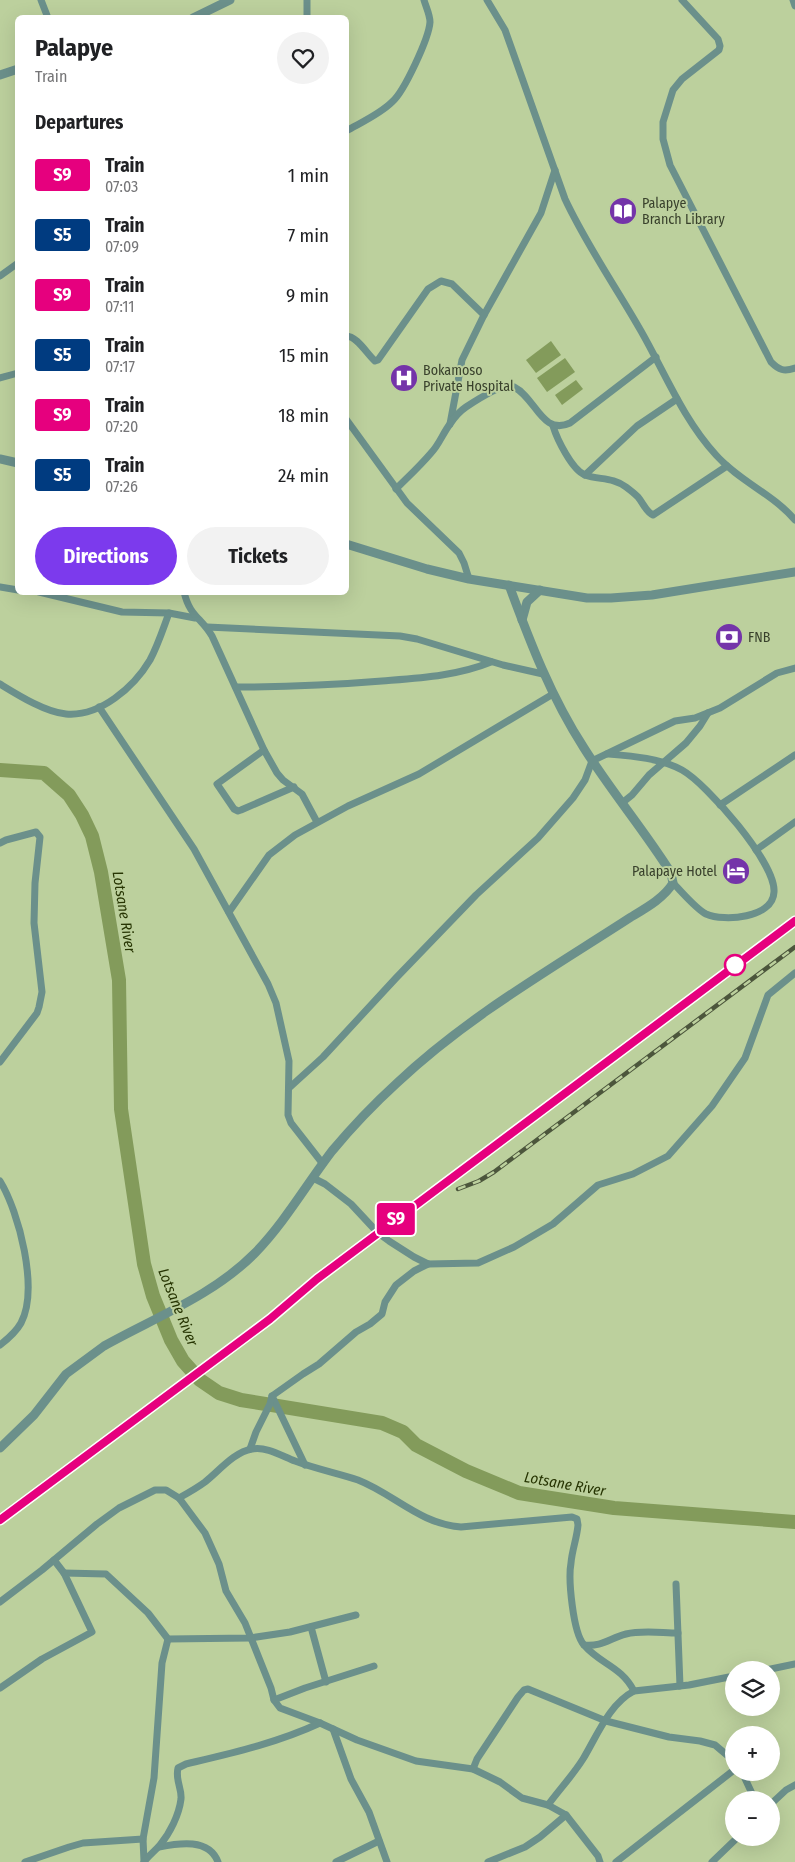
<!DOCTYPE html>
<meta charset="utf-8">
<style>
:root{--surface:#fff;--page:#f2f2f2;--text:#202124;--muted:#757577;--accent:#7c3aed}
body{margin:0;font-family:"Fira Sans Condensed",sans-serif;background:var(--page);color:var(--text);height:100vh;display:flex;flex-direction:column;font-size:19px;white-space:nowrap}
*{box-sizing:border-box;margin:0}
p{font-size:16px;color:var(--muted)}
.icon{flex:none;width:28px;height:28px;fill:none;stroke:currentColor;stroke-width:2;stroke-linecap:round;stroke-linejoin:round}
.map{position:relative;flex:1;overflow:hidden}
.panel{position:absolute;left:15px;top:15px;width:334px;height:580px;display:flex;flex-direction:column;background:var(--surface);border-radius:8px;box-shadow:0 5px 20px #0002}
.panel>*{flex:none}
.badge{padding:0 10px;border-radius:4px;font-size:18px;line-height:32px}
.fabs{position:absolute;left:725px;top:1661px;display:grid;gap:10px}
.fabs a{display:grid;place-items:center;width:55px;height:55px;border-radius:50%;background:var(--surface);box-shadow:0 5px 20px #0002;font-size:25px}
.map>.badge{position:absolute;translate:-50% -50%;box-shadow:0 0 0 2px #fff}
h2{padding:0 20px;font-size:19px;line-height:45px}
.round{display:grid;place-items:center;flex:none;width:52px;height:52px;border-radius:26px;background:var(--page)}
.headline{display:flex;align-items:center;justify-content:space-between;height:85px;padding:0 20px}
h1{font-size:24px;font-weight:700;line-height:38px}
.action{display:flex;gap:10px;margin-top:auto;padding:10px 20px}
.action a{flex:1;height:58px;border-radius:30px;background:var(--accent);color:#fff;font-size:20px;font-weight:700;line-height:58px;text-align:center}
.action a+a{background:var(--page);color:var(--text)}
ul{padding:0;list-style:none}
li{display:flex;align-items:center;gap:15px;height:60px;padding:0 20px}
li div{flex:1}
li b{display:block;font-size:19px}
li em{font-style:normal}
li .badge{min-width:55px;font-weight:700;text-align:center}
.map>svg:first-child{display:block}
</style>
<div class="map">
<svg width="795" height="1862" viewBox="0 0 795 1862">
<rect width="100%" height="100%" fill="#bcd09d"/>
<g fill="#839b5b">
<polygon points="551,341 561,355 536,373 526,360"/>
<polygon points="565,358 575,372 547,392 537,378"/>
<polygon points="576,380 583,389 562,405 555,395"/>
</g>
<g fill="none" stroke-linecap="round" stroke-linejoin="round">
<polyline stroke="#839b5b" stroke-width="14" points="0,770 44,773 69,795 82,815 92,836 101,872 119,980 121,1109 144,1264 153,1296 171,1340 183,1361 200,1380 219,1393 241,1400 382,1423 403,1432 416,1445 466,1471 519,1493 614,1508 795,1522"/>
<g stroke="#6b908b" stroke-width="7">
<polyline points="41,0 48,18"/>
<polyline points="307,0 307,18"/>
<path d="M487 0 505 30 565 199C587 246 616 287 641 331 665 373 683 419 716 455 739 481 773 494 795 520"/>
<path d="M682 0 718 39 720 46 719 50 682 79 673 90 663 122V139L670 165 771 362C779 370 784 372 795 368"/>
<polyline points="793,0 795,6"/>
<path d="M346 131C362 122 380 114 392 102 404 92 429 38 430 22 430 15 426 7 424 0"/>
<polyline points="0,276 18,263"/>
<path d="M346 336C357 336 367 354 375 361L378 360 428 289 441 281 452 284 484 315"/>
<polyline points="0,378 18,373"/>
<polyline points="346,419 407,503 459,553 464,563 469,579"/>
<polyline points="450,424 462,360 484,315 541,213 555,170"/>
<path d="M553 426C557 439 572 470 585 475 599 480 613 477 626 487 630 490 635 494 638 497 643 503 646 512 653 515L727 466"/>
<polyline points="585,475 637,426 677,399"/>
<path d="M396 489C408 477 420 466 431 453 439 445 443 433 450 424 454 418 460 411 466 407 475 401 504 382 514 387 536 398 542 436 570 423L656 357"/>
<polyline points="0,587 18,590"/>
<polyline points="39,592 122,612 169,613 195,618"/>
<path d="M184 592C190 617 201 617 212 636L264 750 277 773 283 780 302 794 317 822"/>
<polyline points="207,627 400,636 417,639 503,665 543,674"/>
<path d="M0 684C18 695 45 712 66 714 100 717 134 687 150 660 158 645 163 629 169 613"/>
<path d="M236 687C285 687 333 685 382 681 419 678 457 676 491 662"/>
<polyline points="99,707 194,849 268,984 276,1003 289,1061 288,1115 291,1123 323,1164"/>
<polyline points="264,750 217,784 234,809 238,811 241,810 294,787"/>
<path d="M607 754C632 756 660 758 682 770 707 784 776 863 774 892 773 918 724 922 706 914 696 909 682 892 673 883"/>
<polyline points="622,803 632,795 649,775 686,743 700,726 708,713"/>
<polyline points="720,805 795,755"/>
<polyline points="0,843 6,840 36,832 40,837 35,883 34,923 42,992 39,1007 37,1013 0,1062"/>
<polyline points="756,850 795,822"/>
<polyline points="229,912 269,855 295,835 348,806 419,774 553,694"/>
<polyline points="289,1088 323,1057 396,978 476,895 538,838 573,798 585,780 592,761 675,721 695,718 720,708 777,673 795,668"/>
<polyline points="313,1178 325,1184 351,1204 378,1233 389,1241 414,1257 428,1264 478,1263 514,1247 553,1224 598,1185 633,1174 668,1156 712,1106 745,1058 768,995 795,973"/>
<path d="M0 1181C19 1212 39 1289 21 1323 16 1332 9 1338 0 1345"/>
<polyline points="272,1396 305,1465"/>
<polyline points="250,1449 256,1432 270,1404 272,1396 303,1374 319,1364 356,1332 370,1324 382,1314 385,1302 396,1285 414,1271 428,1264"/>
<path d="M179 1498C188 1493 197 1488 205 1482 219 1471 234 1452 252 1449 266 1446 282 1456 295 1461 316 1469 337 1473 358 1480 394 1494 420 1524 461 1527L572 1517 577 1519 578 1525C577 1538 572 1550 571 1563 568 1579 573 1633 584 1645 600 1664 621 1666 634 1691"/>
<polyline points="64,1573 106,1574 148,1613 168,1639 250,1638 290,1632 356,1615"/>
<polyline points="676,1584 680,1686"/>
<polyline points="0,1602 42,1570 97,1524 119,1508 155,1490 166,1490 179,1498 205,1533 219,1564 226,1591 245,1623 271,1688 274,1700 280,1708 320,1723 357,1740 416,1761 473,1769 500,1782 522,1798 548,1805 566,1815 598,1856 600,1862"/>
<polyline points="311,1627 326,1682"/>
<path d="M584 1645C602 1647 610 1638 626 1634 642 1630 662 1633 678 1633"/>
<polyline points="766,1670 795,1664"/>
<polyline points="0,1688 42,1659 92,1632 64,1573 54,1560"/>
<polyline points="274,1700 305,1688 374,1666"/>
<polyline points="333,1729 351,1779 369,1812 387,1862"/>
<polyline points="473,1769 477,1759 518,1697 524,1690 528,1689 606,1721 669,1737 700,1741 715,1745 734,1761"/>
<polyline points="742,1772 755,1800"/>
<polyline points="771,1804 786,1790 795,1785"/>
<path d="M548 1805C559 1790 573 1775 583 1759 597 1736 609 1704 634 1691L689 1685 734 1676"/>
<path d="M159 1847C179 1843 209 1838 218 1862"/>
<polyline points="144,1861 143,1839 154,1778 162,1663 168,1639"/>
<polyline points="25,1862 69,1847 83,1843 143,1839"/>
<path d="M144 1862C149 1855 155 1851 160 1845 170 1833 179 1815 181 1799 182 1788 175 1780 178 1768L186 1764C232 1753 277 1743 320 1723"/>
<polyline points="336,1862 379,1841"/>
<polyline points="488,1862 525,1847 540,1837 566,1815"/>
<polyline points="616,1862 734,1770"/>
<polyline points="712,1862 737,1838"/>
</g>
<g stroke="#6b908b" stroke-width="9">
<polyline points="193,18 230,0"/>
<polyline points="0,75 18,69"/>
<polyline points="0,459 18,463"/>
<polyline points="346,544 427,569 469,579 587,598 611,598 652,595 795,572"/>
<polyline points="522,620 527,602 540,590"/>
<path d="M0 1448 34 1415 66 1374 104 1346C154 1318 214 1295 255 1253 285 1222 306 1185 332 1151 352 1127 374 1104 397 1083 467 1017 551 969 631 917 646 908 664 898 673 883L671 873C644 830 611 791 584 748 551 697 530 642 509 585"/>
</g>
<defs>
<g id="rail">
<polyline points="458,1189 479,1181 494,1172 795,947"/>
<polyline points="0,1520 270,1319 317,1279 795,921"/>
</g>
</defs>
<use href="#rail" stroke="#4c563c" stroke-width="4.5"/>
<use href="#rail" stroke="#bcd09d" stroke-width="2.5" stroke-dasharray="8" stroke-linecap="butt"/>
</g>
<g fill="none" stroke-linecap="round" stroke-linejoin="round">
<defs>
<polyline id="line" points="0,1520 270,1319 317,1279 795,921"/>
</defs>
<use href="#line" stroke="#fff" stroke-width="11"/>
<use href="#line" stroke="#e6007e" stroke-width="8"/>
</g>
<defs>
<symbol id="library-disc" viewBox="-11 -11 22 22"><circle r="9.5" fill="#7434a9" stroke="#bcd09d"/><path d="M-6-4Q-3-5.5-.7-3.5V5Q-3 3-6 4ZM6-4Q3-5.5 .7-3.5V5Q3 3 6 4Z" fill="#fff"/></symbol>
<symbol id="hospital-disc" viewBox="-11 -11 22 22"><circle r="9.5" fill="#7434a9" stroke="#bcd09d"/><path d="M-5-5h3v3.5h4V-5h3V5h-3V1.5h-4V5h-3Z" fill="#fff"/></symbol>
<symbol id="bank-disc" viewBox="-11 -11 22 22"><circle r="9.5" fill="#7434a9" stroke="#bcd09d"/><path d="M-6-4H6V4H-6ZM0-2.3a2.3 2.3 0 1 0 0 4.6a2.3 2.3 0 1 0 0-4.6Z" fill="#fff"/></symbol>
<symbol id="hotel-disc" viewBox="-11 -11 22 22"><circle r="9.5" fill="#7434a9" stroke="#bcd09d"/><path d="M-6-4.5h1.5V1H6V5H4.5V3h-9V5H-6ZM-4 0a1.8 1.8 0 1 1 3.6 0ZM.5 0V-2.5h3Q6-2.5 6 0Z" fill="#fff"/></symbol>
</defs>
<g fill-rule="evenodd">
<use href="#library-disc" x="607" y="195" width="32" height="32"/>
<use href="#hospital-disc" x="388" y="362" width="32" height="32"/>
<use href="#bank-disc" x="713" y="621" width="32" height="32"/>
<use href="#hotel-disc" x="720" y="855" width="32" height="32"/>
</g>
<circle fill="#fff" stroke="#e6007e" stroke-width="2.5" cx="735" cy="965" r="10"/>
<g text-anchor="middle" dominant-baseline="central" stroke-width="4" stroke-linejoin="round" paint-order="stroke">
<g font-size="14" fill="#39412c" stroke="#bcd09d" text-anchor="start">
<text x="642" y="203">Palapye<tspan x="642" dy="16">Branch Library</tspan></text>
<text x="423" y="370">Bokamoso<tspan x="423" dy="16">Private Hospital</tspan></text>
<text x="748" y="637">FNB</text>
<text x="717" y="871" text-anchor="end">Palapaye Hotel</text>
</g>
<g font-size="15" font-style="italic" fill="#273503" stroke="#bcd09d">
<text transform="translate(124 912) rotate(81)">Lotsane River</text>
<text transform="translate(178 1307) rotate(68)">Lotsane River</text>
<text transform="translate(565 1484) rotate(10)">Lotsane River</text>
</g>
</g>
</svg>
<div class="fabs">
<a><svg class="icon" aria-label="layers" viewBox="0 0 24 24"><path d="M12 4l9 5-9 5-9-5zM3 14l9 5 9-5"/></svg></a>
<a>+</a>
<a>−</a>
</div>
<b class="badge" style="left:396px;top:1219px;background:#e6007e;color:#fff">S9</b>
<section class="panel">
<div class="headline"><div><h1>Palapye</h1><p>Train</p></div><a class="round"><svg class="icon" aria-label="heart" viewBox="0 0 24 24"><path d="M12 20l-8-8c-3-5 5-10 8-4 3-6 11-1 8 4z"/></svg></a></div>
<h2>Departures</h2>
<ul>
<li><span class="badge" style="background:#e6007e;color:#fff">S9</span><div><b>Train</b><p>07:03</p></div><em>1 min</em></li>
<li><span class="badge" style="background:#003b80;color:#fff">S5</span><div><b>Train</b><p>07:09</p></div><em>7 min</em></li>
<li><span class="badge" style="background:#e6007e;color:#fff">S9</span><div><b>Train</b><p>07:11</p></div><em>9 min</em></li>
<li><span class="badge" style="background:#003b80;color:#fff">S5</span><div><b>Train</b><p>07:17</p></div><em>15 min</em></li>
<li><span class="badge" style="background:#e6007e;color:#fff">S9</span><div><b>Train</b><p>07:20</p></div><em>18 min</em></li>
<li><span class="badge" style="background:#003b80;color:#fff">S5</span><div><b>Train</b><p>07:26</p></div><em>24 min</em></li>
</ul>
<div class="action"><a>Directions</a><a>Tickets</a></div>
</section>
</div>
